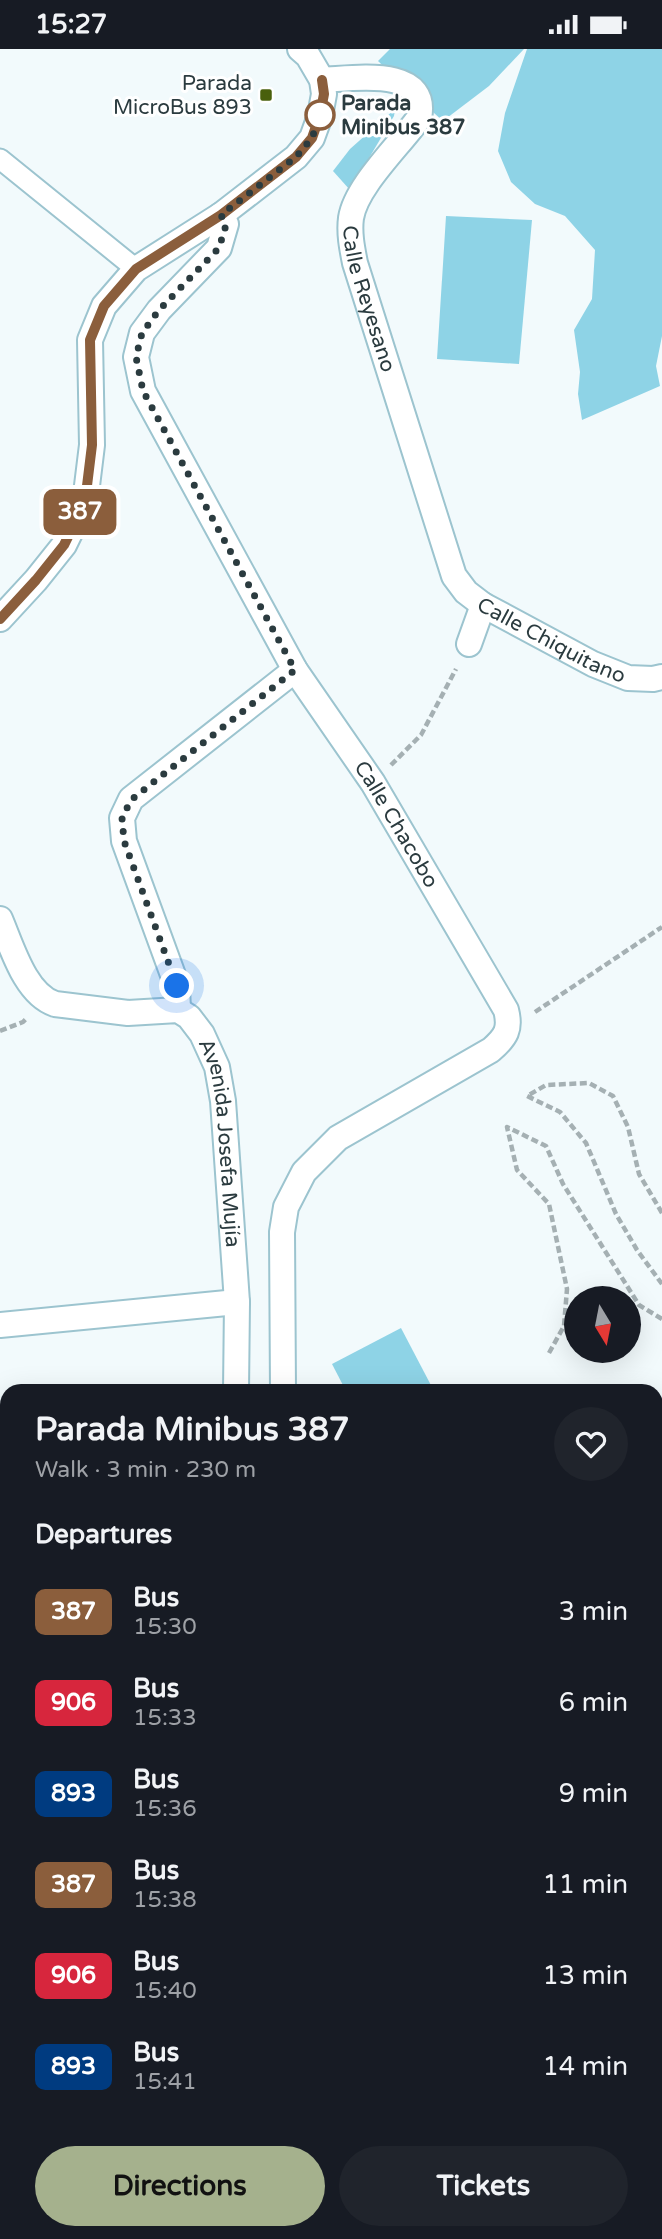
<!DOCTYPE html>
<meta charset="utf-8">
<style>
:root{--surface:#171b24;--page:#20242c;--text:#f1f3f6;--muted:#9ea1a6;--accent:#a5b18d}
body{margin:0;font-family:"Varela Round",sans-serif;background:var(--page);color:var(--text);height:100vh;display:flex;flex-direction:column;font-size:26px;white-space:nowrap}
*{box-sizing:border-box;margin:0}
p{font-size:23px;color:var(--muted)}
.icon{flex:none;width:38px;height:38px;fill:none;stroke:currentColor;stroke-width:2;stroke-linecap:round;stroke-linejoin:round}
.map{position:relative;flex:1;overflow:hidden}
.details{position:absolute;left:0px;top:1335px;width:663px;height:856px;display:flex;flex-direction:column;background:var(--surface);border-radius:21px 21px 0 0;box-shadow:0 7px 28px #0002}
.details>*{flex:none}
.badge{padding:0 14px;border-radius:10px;font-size:24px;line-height:46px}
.needle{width:46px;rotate:170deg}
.controls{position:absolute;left:564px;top:1237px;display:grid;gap:14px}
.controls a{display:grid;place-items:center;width:77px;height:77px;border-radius:50%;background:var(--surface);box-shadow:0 7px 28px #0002;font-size:35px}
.you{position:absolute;width:35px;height:35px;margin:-18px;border:5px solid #fff;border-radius:50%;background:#1a73e8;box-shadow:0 0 0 10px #1a73e833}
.map>.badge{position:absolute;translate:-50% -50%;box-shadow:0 0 0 4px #fff}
h2{padding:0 35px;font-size:26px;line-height:63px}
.round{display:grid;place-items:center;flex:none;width:74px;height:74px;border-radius:37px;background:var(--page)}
.overview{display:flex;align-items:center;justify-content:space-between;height:119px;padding:0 35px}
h1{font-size:33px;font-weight:700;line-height:52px}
.cta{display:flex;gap:14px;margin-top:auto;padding:14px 35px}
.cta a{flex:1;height:80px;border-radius:42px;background:var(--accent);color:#111;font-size:28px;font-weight:700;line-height:80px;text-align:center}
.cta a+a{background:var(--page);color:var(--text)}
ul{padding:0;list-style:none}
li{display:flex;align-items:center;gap:21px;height:91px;padding:0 35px}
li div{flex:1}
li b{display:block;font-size:26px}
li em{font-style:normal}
li .badge{min-width:77px;font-weight:700;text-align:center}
.status{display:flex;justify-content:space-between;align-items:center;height:49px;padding:0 35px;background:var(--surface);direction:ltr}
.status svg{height:19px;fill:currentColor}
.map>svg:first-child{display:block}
</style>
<div class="status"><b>15:27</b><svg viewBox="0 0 49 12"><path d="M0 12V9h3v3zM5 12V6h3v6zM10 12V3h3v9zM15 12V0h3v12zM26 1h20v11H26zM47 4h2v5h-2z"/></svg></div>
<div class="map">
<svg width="662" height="2190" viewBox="0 0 662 2190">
<rect width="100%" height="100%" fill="#f2fafc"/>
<g fill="#8ed3e6">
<polygon points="390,0 524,0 489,37 443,72 406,39 378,12"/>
<polygon points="527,0 662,0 662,287 656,317 660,337 582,371 578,345 580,323 574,281 592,250 595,201 565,167 535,155 511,133 498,102 505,64"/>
<polygon points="395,60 394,67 350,141 333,122 350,100"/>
<polygon points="446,167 532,171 519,315 437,310"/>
<polygon points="401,1279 434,1342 346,1342 332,1315"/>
</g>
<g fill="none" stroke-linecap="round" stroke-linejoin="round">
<defs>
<polyline id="pedestrian" points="0,110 136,220"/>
<g id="minor">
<path id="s1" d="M322 31C352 30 430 16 419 69 399 97 356 137 351 169 349 184 352 199 355 214L454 527 466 543 483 556 593 615 628 629 653 630 662 628"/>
<path id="s2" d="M221 166 226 175 219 199 159 261 142 284 136 308 143 342 295 621 373 734 506 961C511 980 506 988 491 1001L338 1089 304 1123 286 1158 282 1183 283 1342"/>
<polyline points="0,570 36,531 64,496 85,453 92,396 90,291 104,257 136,220 221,166 296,108 312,89 320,67 324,45 322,31 308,7 300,0"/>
<polyline points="469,595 483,556"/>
<path id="s3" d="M0 870C12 898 25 945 55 955L128 964 178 961 189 968 202 985 217 1018 223 1052 237 1253 236 1342"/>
<polyline points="178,961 177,937 124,792 122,769 131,750 295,621"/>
<polyline points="0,1276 237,1253"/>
<polyline points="0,1472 7,1472"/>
<polyline points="656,1479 662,1481"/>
<polyline points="0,1674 7,1688"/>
<polyline points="656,1827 662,1832"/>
<polyline points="656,1909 662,1905"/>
<polyline points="0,2018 7,2025"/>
<polyline points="297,2184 301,2190"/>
<polyline points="426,2184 429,2190"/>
</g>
</defs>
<use href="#pedestrian" stroke="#9cc4cf" stroke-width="23"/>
<use href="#minor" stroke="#9cc4cf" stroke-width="28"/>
<g stroke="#a5b0b3" stroke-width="4.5" stroke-dasharray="7 3.5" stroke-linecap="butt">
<polyline points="391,716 421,686 456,620"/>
<polyline points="535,963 662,878"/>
<polyline points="0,982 23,973 27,969"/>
<polyline points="662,1164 639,1125 628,1078 613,1047 589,1034 546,1036 527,1047 560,1063 586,1094 616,1165 637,1201 662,1235"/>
<polyline points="549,1304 564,1277 567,1240 549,1155 517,1121 507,1078 546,1097 563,1135 639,1256 662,1270"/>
<polyline points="0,2149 7,2140"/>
</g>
<use href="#pedestrian" stroke="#fff" stroke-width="19"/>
<use href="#minor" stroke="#fff" stroke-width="24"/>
</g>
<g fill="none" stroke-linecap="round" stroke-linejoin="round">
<defs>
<polyline id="line" points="0,570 36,531 64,496 85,453 92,396 90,291 104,257 136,220 221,166 296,108 312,89 320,66 324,45 322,31"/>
</defs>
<use href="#line" stroke="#fff" stroke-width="16"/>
<use href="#line" stroke="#8b5e3c" stroke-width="10"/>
<polyline stroke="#2b3b3f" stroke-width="7" stroke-dasharray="0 12.6" points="177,937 124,792 122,769 131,751 295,621 143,342 136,308 142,284 159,261 219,199 226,176 221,166 296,108 312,89 320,66"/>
</g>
<rect fill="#49600c" stroke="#fff" stroke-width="2.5" x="259" y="39" width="14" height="14" rx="3.5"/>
<circle fill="#fff" stroke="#8b5e3c" stroke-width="3.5" cx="320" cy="66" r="14"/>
<g text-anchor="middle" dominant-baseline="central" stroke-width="6" stroke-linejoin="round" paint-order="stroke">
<g font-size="21" fill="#2b3b3f" stroke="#fff" text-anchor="end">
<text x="252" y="34">Parada<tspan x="252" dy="24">MicroBus 893</tspan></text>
</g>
<g font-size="21" font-weight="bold" fill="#2b3b3f" stroke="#fff" text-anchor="start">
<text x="341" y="54">Parada<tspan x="341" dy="24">Minibus 387</tspan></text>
</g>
<g font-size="21" fill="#2b3b3f" stroke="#fff">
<text stroke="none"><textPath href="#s1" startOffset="329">Calle Reyesano</textPath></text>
<text stroke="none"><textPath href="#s1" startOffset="738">Calle Chiquitano</textPath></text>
<text stroke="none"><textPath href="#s2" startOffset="712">Calle Chacobo</textPath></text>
<text stroke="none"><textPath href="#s3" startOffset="374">Avenida Josefa Mujía</textPath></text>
</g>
</g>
</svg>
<div class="controls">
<a><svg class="needle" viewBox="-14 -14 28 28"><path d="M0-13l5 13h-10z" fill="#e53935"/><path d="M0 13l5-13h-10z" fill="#9ea1a6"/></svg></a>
</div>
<div class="you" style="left:177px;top:937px"></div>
<b class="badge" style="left:80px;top:463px;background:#8b5e3c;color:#fff">387</b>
<section class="details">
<div class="overview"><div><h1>Parada Minibus 387</h1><p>Walk · 3 min · 230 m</p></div><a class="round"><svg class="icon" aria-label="heart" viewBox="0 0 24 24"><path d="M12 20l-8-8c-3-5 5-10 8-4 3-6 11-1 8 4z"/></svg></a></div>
<h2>Departures</h2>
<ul>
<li><span class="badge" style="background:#8b5e3c;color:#fff">387</span><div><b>Bus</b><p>15:30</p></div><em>3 min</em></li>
<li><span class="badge" style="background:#d7263d;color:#fff">906</span><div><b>Bus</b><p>15:33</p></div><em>6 min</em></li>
<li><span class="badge" style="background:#003b80;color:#fff">893</span><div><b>Bus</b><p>15:36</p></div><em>9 min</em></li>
<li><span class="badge" style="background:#8b5e3c;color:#fff">387</span><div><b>Bus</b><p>15:38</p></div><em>11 min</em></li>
<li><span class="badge" style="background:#d7263d;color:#fff">906</span><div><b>Bus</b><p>15:40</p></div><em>13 min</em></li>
<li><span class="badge" style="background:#003b80;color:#fff">893</span><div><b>Bus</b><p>15:41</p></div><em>14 min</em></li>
</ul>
<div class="cta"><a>Directions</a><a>Tickets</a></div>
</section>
</div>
